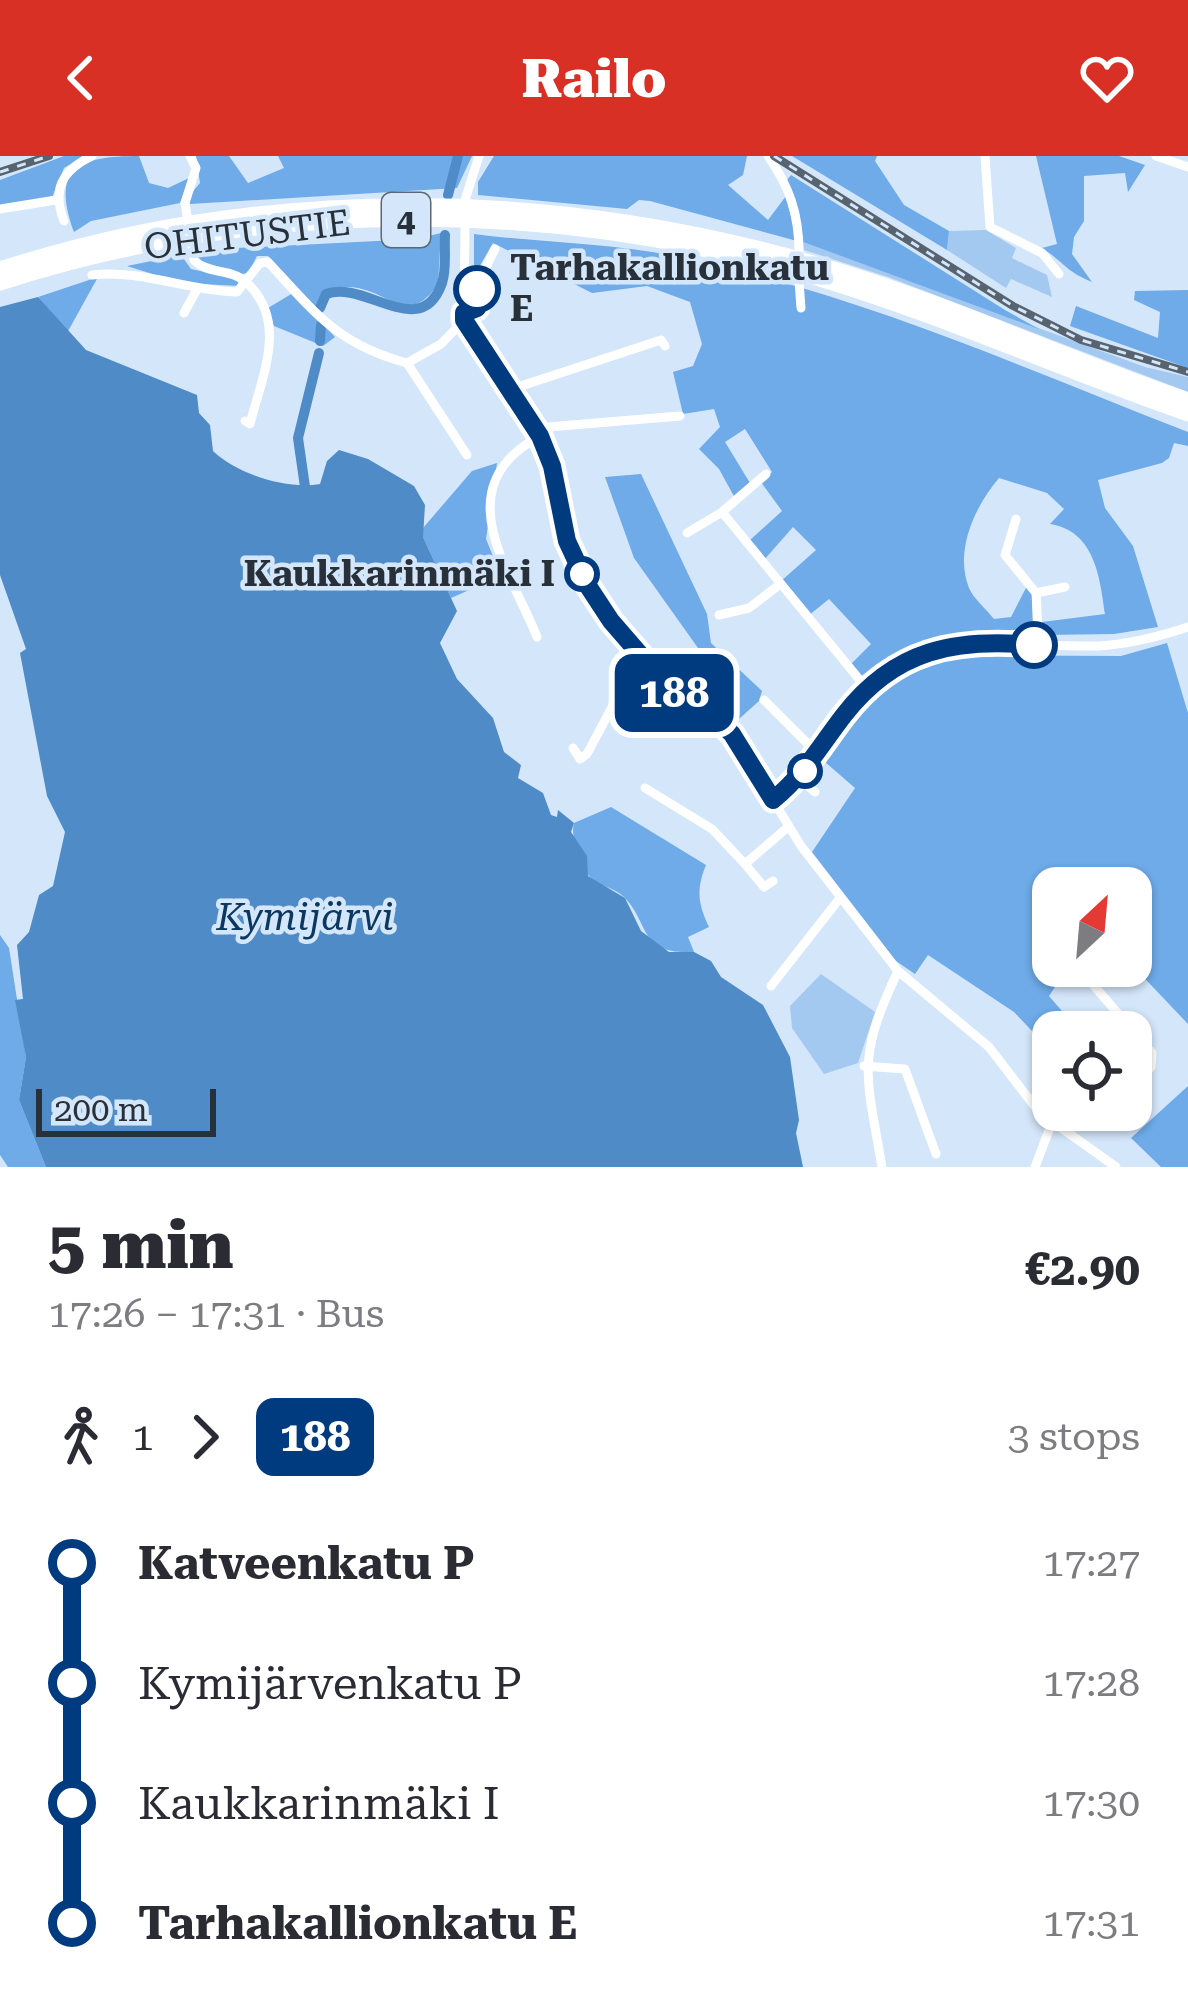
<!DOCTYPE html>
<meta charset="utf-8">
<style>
:root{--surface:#fff;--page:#f7f7f7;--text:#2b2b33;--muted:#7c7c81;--accent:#d93025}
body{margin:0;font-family:"Roboto Serif",serif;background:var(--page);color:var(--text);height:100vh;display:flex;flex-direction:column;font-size:45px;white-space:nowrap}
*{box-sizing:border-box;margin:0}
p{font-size:39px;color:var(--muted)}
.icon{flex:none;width:66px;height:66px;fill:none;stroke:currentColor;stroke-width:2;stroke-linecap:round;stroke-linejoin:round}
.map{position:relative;height:1011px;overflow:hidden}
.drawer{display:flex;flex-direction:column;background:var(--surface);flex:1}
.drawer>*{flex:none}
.badge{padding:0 24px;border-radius:18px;font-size:42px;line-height:78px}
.needle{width:78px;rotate:26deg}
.buttons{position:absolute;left:1032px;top:711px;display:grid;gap:24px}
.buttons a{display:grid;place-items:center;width:120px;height:120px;border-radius:24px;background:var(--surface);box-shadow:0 3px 9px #0004;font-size:60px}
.scale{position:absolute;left:36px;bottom:30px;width:180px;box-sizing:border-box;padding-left:12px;border:6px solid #28313a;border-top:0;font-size:33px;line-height:42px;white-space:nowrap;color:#28313a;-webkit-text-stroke:9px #d4e6fa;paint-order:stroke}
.map>.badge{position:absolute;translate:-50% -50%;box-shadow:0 0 0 6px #fff}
.legs{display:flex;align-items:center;gap:18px;height:132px;padding:0 48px;font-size:39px}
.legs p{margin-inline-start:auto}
.summary{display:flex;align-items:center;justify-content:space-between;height:204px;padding:0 48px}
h1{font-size:66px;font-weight:800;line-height:90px}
ul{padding:0 48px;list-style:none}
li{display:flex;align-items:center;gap:42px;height:120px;font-size:45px}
li i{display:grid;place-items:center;width:18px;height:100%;margin:0 15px;background:currentColor}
li i::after{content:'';width:30px;height:30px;margin:-15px;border:9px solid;border-radius:50%;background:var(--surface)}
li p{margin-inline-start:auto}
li:first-child i{background:linear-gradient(#0000 50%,currentColor 0)}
li:last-child i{background:linear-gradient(currentColor 50%,#0000 0)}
header{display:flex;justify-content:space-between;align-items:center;height:156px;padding:0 48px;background:var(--accent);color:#fff;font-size:54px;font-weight:800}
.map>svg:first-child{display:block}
</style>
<header><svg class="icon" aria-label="back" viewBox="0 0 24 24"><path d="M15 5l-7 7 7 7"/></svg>Railo<svg class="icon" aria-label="heart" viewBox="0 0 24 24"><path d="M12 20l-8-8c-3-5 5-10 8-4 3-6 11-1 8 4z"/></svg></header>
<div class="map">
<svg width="1188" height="1011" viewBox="0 0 1188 1011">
<rect width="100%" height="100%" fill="#d4e6fa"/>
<g fill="#a3c9f1">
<polygon points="986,74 1016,92 1012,102 1047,119 1052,141 1011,123 1006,132 947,94 949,75"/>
<polygon points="803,86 1145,211 1188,221 1188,236 888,121 804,94"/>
<polygon points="821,818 875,856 858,907 824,918 792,872 790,850"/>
</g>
<g fill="#6eabe8">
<polygon points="64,0 84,0 64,12 51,44 0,50 0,24"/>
<path d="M139 0 149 27 168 32 189 22 180 47 91 65 74 76C51 12 77 0 139 0Z"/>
<polygon points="196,0 229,0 248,27 284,12 278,0 472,0 457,32 190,48 189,40 200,27"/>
<polygon points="494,0 747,0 743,19 728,29 768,64 786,40 797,85 650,45 639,44 627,53 478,39 478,26"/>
<polygon points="792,0 877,0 875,5 904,49 949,75 947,94"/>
<path d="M1036 0H1119L1145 9 1128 36 1125 17 1084 20V65L1074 81 1072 98 1092 126C1065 115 1064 106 1042 92L1057 88Z"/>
<polygon points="791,19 1005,154 1039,173 803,86 799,56 787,24"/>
<path d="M441 77 438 128C411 168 393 141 362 133 348 129 336 132 323 134L317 152 268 100H257L248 117 241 118 198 104 197 94 416 83Z"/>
<path d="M474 78C544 87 615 87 684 102 859 138 1023 212 1188 276V290L1174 287 1169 302 1162 307 1098 324 1105 352 1133 390 1158 471 1114 478 1043 479 1042 466 1105 458C1100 422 1095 375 1050 368L1064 353 1047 337 999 322C975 350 954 395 969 432 973 442 986 453 994 463L1011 461 1027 430 1032 439 1033 478C947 473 937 479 864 523L850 509 871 488 829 443 808 460 780 426 816 394 793 371 764 404 749 385 782 355 761 326 772 316 745 273 725 286 750 327 735 342 719 313 699 293 720 271 714 253 683 258 673 216 693 210 702 188 690 146 647 130 592 137 493 87 474 120Z"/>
<polygon points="181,99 191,113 236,123 240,130 181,127 127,110"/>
<polygon points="98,121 67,177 38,141"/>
<polygon points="1188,134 1188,212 1070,170 1076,150 1158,182 1160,156 1134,144 1135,135"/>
<polygon points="293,137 335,181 323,190 274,170 268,152"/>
<polygon points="497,307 486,383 501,420 451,442 423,381 423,372 472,315"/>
<polygon points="641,318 707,458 711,487 762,535 759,545 730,571 671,526 703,499 634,402 605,321"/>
<path d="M1167 487 1188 557V868L1131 808V732H1053V810H1069L1049 840 1080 876H1053V897L1014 856 928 799 915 818 896 805 812 696 855 632 825 606C859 555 883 524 942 499L1121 500Z"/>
<path d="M611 651 706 709C696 733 698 748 709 771L688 781 694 796C638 799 650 767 624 741 615 732 599 730 590 721 580 711 570 680 574 667Z"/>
<polygon points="0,779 9,792 26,901 19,944 46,1011 8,1011 0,999"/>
<polygon points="1188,930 1188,1011 1161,1011 1131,982"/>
</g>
<path fill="#4f8bc6" d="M38 141 86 194 197 239 199 257 210 269 213 295C237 318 287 334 320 328L327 305 339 294 368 303 414 330 425 349 423 381 457 455 440 487 457 523 493 562 504 596 521 609 518 622 543 637 551 659 557 661 558 654 574 667 571 676 587 700 588 720 625 742 641 775 669 796H694L711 805 721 821 763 849 790 901 799 964 796 977 803 1011H46L19 944 26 901 15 844 23 843 17 789 29 776 39 739 53 730 65 676 47 640 20 497 26 493 0 419V151Z"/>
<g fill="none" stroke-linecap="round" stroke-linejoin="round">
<g stroke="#4f8bc6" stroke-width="10">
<polyline points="448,39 458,0"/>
<path d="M320 152 326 138C364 123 421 187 442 127 447 112 444 94 445 79"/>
<polyline points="320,185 321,169"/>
<polyline points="305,331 298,282 319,197"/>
</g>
<g stroke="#fff" stroke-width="9">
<path d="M190 0 196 12 185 47 194 104C208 119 231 112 246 126 289 165 262 220 250 268L245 265"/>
<path d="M768 0C789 30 799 58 799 96"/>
<polyline points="985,0 990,71 1042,97 1059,118"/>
<polyline points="1156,0 1188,11"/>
<polyline points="465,44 479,0"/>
<polyline points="0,53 56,44"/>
<path d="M64 65C52 34 61 15 92 0"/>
<polyline points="465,72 464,164 538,275 552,310 567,385 611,465 677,540 713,560 732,577 801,690 898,815 989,891 1039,956 1116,1011"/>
<path d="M92 119C140 113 188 135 237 136L260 107 268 106C314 156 338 189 407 207L441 188 464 164"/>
<polyline points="799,125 801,152"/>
<polyline points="184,157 196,135"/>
<polyline points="464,157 475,155 477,129 495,93"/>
<polyline points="407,207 467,299"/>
<polyline points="509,234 661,184 665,190"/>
<polyline points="536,272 680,260"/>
<polyline points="722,356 868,534"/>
<polyline points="1016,363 1005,399 1036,437 1039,490"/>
<polyline points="687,377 722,356 766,318"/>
<polyline points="1036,437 1065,431"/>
<polyline points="719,459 749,452 779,429"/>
<path d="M537 481C510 413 445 331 540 280"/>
<polyline points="764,544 818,598"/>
<polyline points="573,592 580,603 587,598 612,551 634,493"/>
<polyline points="800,623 815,636"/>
<polyline points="645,632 712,673 745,708 788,671"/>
<path d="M773 644C820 607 841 550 891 516 955 472 1025 492 1098 490 1129 488 1158 481 1188 471"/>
<polyline points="745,708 764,731 773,725"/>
<polyline points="1077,810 1152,897 1151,911 1131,930"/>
<polyline points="771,830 840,742"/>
<polyline points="864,910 905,913 936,998"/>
<polyline points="1048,963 1087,954"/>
<path d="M882 1011C866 917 856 904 898 815"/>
<polyline points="1035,1011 1051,969 1048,963"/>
</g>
<g stroke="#fff" stroke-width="15">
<path d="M0 113C263 28 549 31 813 107 941 143 1062 201 1188 244"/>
<path d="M0 127C261 43 551 43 813 121 941 159 1063 215 1188 258"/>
</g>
<defs>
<g id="rail">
<polyline points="774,0 1013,150 1081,184 1188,216"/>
<polyline points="0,16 49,0"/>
</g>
</defs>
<use href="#rail" stroke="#57636f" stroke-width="8"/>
<use href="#rail" stroke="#d4e6fa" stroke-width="3" stroke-dasharray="9" stroke-linecap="butt"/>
</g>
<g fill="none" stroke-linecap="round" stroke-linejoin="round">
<defs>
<path id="line-1" d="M477 133V152L464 157V164L540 280 552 310 567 385 588 430 611 465 676 540 713 560 732 578 773 644C804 619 820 590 844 559 895 493 956 482 1034 489"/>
</defs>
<use href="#line-1" stroke="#fff" stroke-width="27"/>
<use href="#line-1" stroke="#003b80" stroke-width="18"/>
</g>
<g fill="#fff" stroke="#003b80" stroke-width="6">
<circle cx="477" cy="133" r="21"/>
<circle cx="582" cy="418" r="15"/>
<circle cx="1034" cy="489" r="21"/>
<circle cx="805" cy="615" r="15"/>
</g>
<g text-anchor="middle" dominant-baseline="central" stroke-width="9" stroke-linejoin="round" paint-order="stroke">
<rect fill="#d4e6fa" stroke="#5c6774" stroke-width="3" x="382" y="37" width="48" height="54" rx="9"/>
<g font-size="33" font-weight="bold" fill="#28313a">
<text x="406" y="64">4</text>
</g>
<g font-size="36" fill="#28313a" stroke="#d4e6fa">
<text transform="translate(247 79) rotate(-7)">OHITUSTIE</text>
</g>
<g font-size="36" font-weight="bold" fill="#28313a" stroke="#d4e6fa" text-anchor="start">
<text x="510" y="112">Tarhakallionkatu<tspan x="510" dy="41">E</tspan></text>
<text x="555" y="418" text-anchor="end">Kaukkarinmäki I</text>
</g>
<g font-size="39" font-style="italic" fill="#0c3860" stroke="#d4e6fa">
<text x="305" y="761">Kymijärvi</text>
</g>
</g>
</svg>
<div class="buttons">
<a><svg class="needle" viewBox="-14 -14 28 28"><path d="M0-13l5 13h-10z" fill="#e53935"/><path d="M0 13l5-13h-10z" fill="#7c7c81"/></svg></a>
<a><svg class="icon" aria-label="locate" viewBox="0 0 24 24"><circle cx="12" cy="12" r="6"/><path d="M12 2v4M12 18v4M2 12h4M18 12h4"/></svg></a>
</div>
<div class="scale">200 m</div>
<b class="badge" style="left:674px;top:537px;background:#003b80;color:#fff">188</b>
</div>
<section class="drawer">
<div class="summary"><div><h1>5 min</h1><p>17:26 – 17:31 · Bus</p></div><b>€2.90</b></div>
<div class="legs"><svg class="icon" aria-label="walk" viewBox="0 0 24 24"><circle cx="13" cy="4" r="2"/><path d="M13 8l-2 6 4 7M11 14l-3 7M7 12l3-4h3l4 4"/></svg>1<svg class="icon" aria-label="forward" viewBox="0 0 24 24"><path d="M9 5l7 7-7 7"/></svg><b class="badge" style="background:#003b80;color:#fff">188</b><p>3 stops</p></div>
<ul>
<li><i style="color:#003b80"></i><b>Katveenkatu P</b><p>17:27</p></li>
<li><i style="color:#003b80"></i><span>Kymijärvenkatu P</span><p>17:28</p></li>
<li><i style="color:#003b80"></i><span>Kaukkarinmäki I</span><p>17:30</p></li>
<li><i style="color:#003b80"></i><b>Tarhakallionkatu E</b><p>17:31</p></li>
</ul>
</section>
